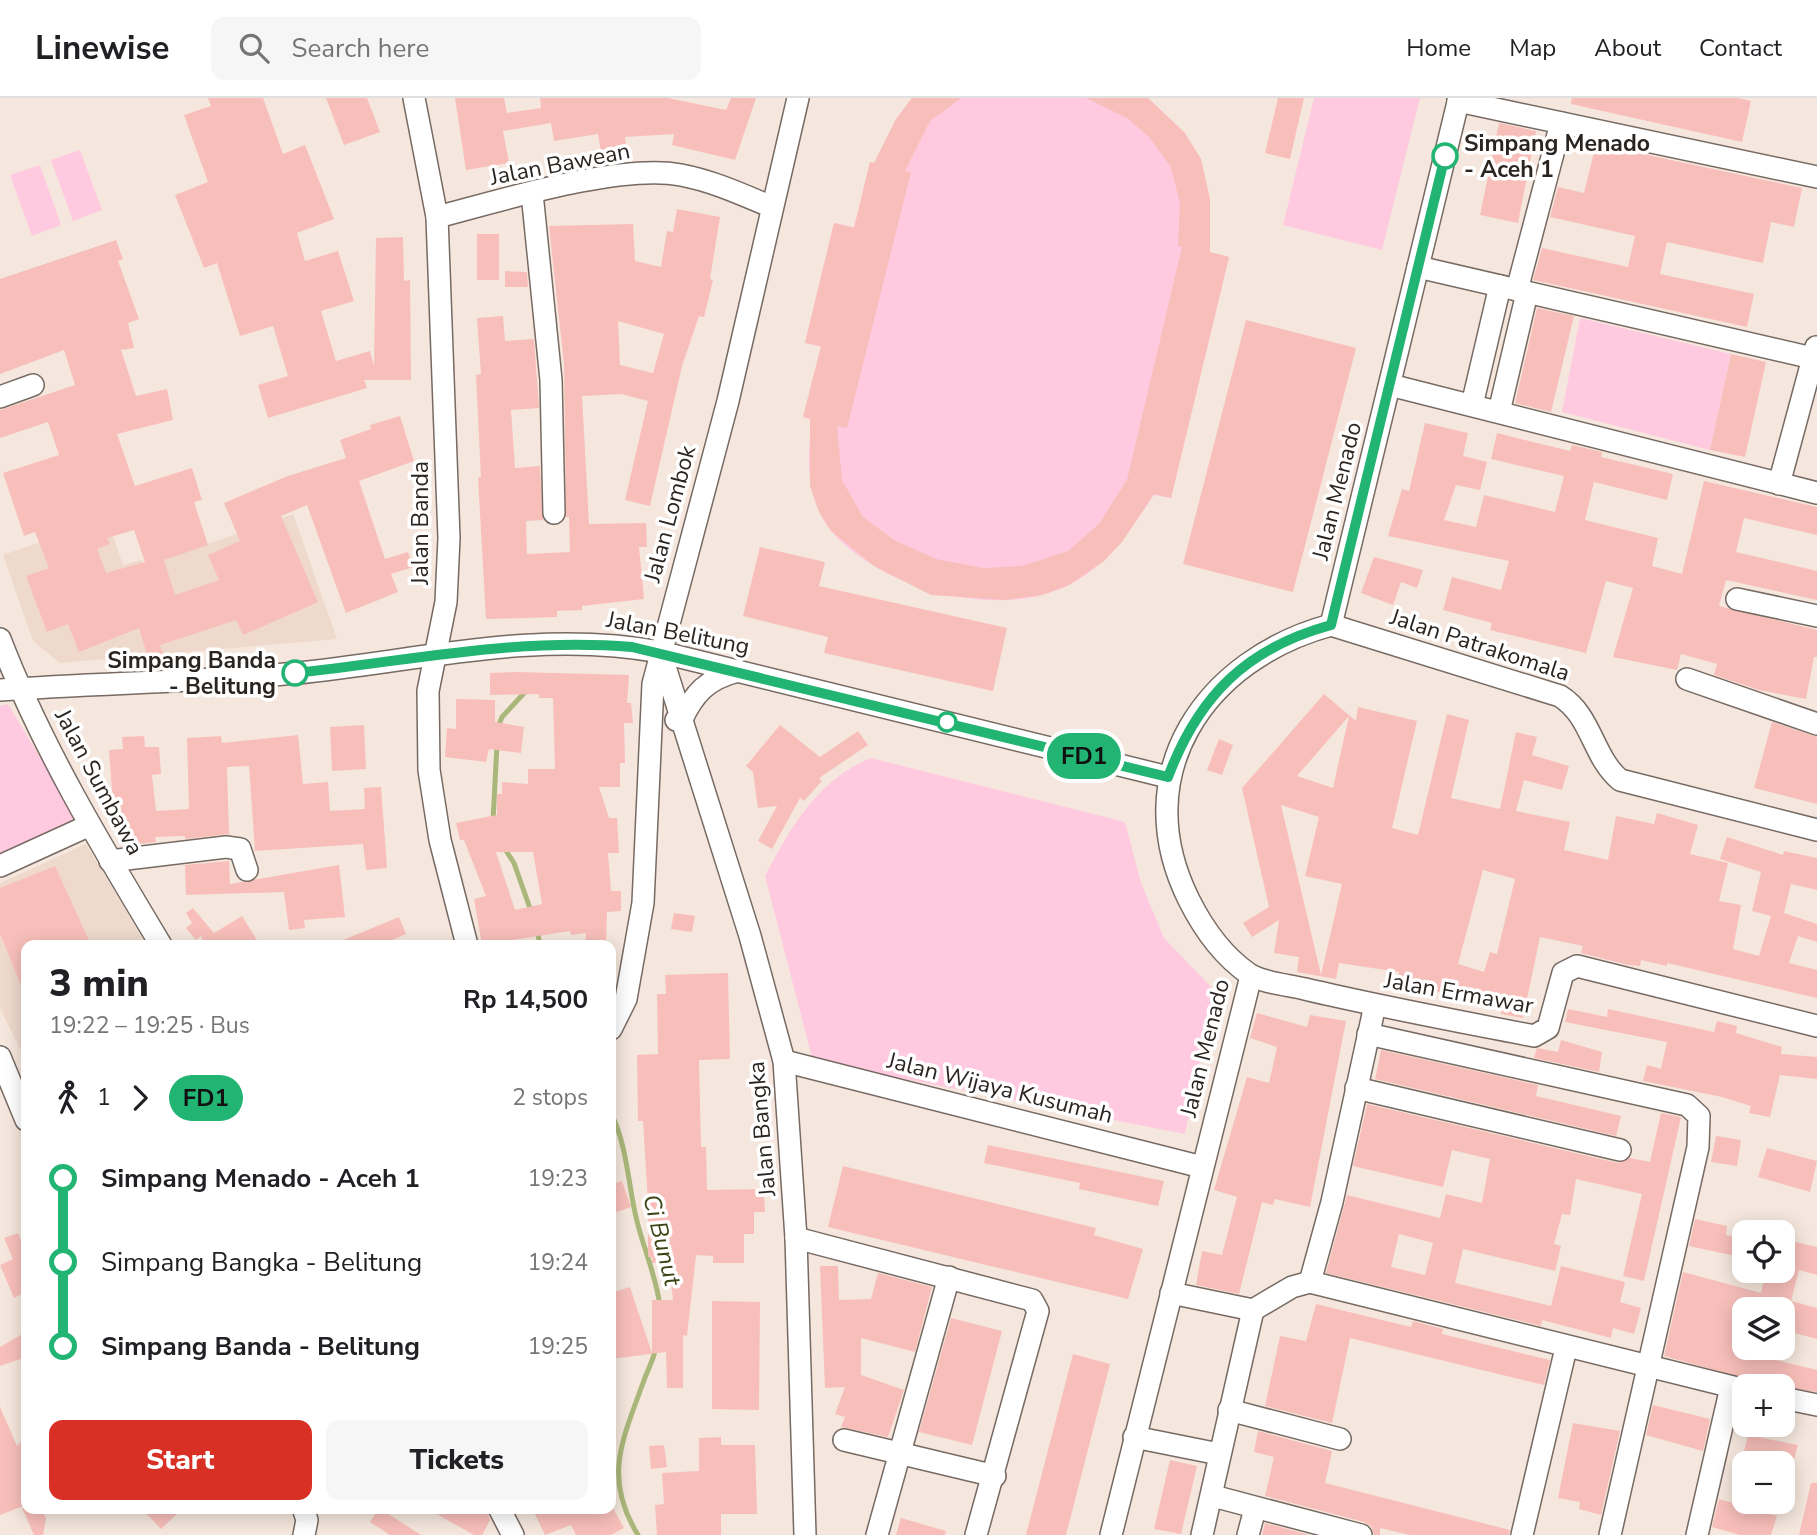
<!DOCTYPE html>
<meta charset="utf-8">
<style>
:root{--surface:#fff;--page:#f6f6f6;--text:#202124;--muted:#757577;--line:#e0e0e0;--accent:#d93025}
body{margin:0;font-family:"Nunito Sans",sans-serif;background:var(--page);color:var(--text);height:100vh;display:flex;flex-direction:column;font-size:26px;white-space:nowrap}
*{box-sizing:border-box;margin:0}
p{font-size:23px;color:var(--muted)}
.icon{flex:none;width:38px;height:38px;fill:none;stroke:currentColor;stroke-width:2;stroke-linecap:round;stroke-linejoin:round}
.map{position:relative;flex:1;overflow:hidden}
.drawer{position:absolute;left:21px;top:842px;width:595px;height:574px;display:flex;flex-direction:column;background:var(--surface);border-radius:14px;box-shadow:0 4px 18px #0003}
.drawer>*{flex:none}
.badge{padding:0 14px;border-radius:23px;font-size:24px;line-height:46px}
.tools{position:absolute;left:1732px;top:1122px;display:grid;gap:14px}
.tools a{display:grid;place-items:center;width:63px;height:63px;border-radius:14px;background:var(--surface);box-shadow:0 4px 18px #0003;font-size:35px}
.map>.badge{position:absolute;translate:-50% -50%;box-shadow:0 0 0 4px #fff}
.legs{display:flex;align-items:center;gap:10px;height:77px;padding:0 28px;font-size:23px}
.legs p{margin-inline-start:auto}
.overview{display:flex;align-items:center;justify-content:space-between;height:119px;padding:0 28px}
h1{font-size:38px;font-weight:800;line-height:52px}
.primary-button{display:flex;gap:14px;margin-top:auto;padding:14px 28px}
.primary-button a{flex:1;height:80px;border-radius:14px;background:var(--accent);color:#fff;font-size:28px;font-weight:800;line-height:80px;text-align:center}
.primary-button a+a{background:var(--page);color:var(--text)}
ul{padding:0 28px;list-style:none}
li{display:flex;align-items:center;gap:24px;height:84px;font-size:26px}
li i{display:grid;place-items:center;width:10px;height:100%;margin:0 9px;background:currentColor}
li i::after{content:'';width:18px;height:18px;margin:-9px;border:5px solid;border-radius:50%;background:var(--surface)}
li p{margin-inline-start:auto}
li:first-child i{background:linear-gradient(#0000 50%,currentColor 0)}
li:last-child i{background:linear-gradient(currentColor 50%,#0000 0)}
header{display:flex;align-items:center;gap:42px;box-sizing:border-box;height:98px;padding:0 35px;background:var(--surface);border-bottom:2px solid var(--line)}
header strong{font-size:33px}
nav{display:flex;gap:38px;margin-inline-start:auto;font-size:24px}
.search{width:490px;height:63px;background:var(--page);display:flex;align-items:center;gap:18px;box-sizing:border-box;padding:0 24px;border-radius:14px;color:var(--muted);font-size:26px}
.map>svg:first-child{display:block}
</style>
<header>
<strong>Linewise</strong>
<div class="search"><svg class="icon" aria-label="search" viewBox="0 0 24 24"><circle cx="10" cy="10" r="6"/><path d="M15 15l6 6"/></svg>Search here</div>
<nav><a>Home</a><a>Map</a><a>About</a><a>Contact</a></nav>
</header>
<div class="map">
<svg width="1817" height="1437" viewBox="0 0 1817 1437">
<rect width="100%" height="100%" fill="#f5e7dd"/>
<g fill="#eed9cc">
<polygon points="293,416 337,541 60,565 33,543 3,457 107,421 123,467 142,462 145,468"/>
<polygon points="86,746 146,847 26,847 26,963 0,910 0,785"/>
</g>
<g fill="#ffcadf">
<path d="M912 0H1148L1185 35 1210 154 1229 159 1171 400 1154 397C1130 432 1108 468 1067 488 997 522 883 492 832 434 807 405 805 357 813 322L803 319 821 249 805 245 834 125 854 129 870 64 876 65 896 21Z"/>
<polygon points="1314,0 1420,0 1382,152 1283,127"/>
<polygon points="80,52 102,112 73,123 51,62"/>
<polygon points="40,67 61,127 32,138 10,77"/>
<polygon points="1580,220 1731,256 1710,352 1562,314"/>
<polygon points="8,606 79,725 0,761 0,608"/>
<path d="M871 660 1125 724 1141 785 1164 840 1214 892 1185 1036 813 963 765 778C791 729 817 682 871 660Z"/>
</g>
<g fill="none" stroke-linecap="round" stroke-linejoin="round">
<g stroke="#aab77a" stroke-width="5">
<polyline points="498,629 502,619 526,593"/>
<polyline points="493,723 497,646"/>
<polyline points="503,748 514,765 532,816"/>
<polyline points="537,832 540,847"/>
<path d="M611 1015C627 1047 628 1085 636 1119 643 1150 656 1177 660 1208"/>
<path d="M638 1437C603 1380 622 1343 643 1285 647 1273 654 1261 656 1249"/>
</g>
</g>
<g fill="#f8bfba" fill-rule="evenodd">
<polygon points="208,0 263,0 283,56 305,47 334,121 297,135 305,163 338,153 354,203 321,213 336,263 370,253 374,268 376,140 403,139 404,183 410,182 411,282 364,282 367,290 268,320 258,287 288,278 273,228 240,238 217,165 204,170 175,97 208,84 184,17 211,8"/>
<polygon points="326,0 367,0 380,34 344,47"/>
<polygon points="455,0 504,0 507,15 541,10 540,0 668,0 726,12 731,0 756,0 735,62 672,47 674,36 625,39 628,63 603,66 598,36 554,43 551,25 503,33 509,65 466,72"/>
<polygon points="912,0 961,0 930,23 905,73 911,74 847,330 837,328 842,382 863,419 894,442 936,461 983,470 1023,468 1068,453 1099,426 1127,382 1182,149 1178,148 1180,106 1171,69 1149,39 1127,20 1086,0 1148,0 1185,35 1201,61 1210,101 1210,154 1229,159 1171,400 1154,396 1122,444 1104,463 1069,487 1042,497 1006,502 931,497 874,468 831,433 819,414 810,388 810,321 803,319 821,248 805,245 834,125 854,130 870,64 874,65 896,21"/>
<polygon points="1278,0 1304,0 1290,61 1265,55"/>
<polygon points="1572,0 1738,0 1751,3 1742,44 1571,6"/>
<polygon points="1499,25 1536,33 1518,125 1480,117"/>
<polygon points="1596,46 1802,90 1794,129 1771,124 1763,165 1667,144 1660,176 1754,196 1747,229 1533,182 1542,150 1628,169 1635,138 1550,119 1558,89 1584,95"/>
<path d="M677 111 720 119 710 181 713 182 704 219 699 218 682 268 650 408 625 402 648 303 621 296 582 298 589 426 646 425 647 449H639L644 501 582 508V512L557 513V519L486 521 478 380 481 379 476 277 481 276 477 220 503 218 505 243 534 241 539 310 511 312 515 370 540 368 543 422 526 423 527 456 570 454 569 419H566L564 266 549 128 633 126 635 163 661 169 667 133 673 134ZM618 223 664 236 653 275 620 267Z"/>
<rect x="477" y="136" width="22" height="46"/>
<path d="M116 142 123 161 118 163 139 221 128 225 134 250 121 252 136 298 167 291 173 322 117 336 135 388 192 370 202 402 194 404 208 447 164 462 175 497 219 482 208 457 240 443 224 405 288 378 346 360 340 342 371 331 370 327 400 318 414 363 359 383 385 461 408 454 413 469 391 476 398 494 346 515 307 407 281 418 318 504 243 537 236 522 160 547 164 559 149 563 139 530 79 554 68 526 47 534 26 478 49 470 35 434 24 438 3 375 59 357 48 324 0 340V312L75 287 64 252 0 276V181ZM134 432 145 464 106 475 97 451 110 446 107 440Z"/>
<polygon points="505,173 527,174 528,189 505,189"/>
<polygon points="1537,210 1574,218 1551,314 1515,305"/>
<polygon points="1246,222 1356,250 1293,494 1183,466"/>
<polygon points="1731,256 1766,264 1745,359 1710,352"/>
<polygon points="1425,325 1468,335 1463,358 1487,364 1480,392 1456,387 1444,422 1476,429 1484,397 1555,414 1564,378 1491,361 1497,335 1570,353 1572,347 1602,354 1601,359 1673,376 1667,402 1594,384 1585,422 1658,440 1652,468 1682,476 1704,383 1817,409 1817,437 1744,420 1736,454 1817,473 1817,502 1726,482 1719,508 1817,532 1817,559 1814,559 1806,601 1759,592 1714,577 1717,566 1681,556 1677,572 1613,559 1633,490 1606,483 1586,555 1490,532 1492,525 1443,512 1452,479 1501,492 1509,463 1388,438 1402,391 1409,393"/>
<polygon points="760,449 825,464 819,488 1007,530 993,593 824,555 828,539 743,518"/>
<polygon points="1374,459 1423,472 1417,490 1401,484 1393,507 1361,495"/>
<path d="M516 574 629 577 627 605H631L633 625H624L625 665H620V689H599L609 720H617L619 755H608L611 793H621V813L607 814 606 847H585L586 835 571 837 570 833 482 847 474 801 486 798 464 742H460L456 725 497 717V696H502V684L528 686V671H555L553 600H539V596L490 597V575ZM496 754H533L542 806 515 812Z"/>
<path d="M1324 596 1356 623 1358 609 1417 623 1392 730 1418 737 1447 616 1469 622 1451 700 1500 711 1516 634 1537 639 1532 657 1569 668 1562 692 1524 682 1516 713 1570 724 1564 752 1608 762 1616 718 1654 726 1657 715 1698 727 1690 756 1728 765 1719 803 1741 807 1733 851 1759 858 1771 818 1752 813 1761 774 1720 761 1727 739 1783 757 1784 753 1817 760V792L1791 786 1784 815 1817 826V844L1798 838 1789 865 1817 872V900L1667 865V868L1641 862 1640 868 1628 867 1581 855 1583 848 1540 839 1523 920 1501 916 1503 904 1454 895V898L1434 893 1435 890 1397 884 1399 874 1339 865 1336 881 1297 874 1299 859 1274 855 1279 822 1252 839 1243 825 1269 809 1242 690ZM1349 618 1333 690 1297 678ZM1281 707 1319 719 1305 778 1342 786 1321 877ZM1483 772 1515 781 1497 856 1490 854 1484 874 1458 866Z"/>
<polygon points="456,601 495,602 495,624 524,629 521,655 489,651 486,664 445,659 447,630 456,631"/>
<polygon points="1772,624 1817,639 1817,706 1754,690"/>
<polygon points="364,627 366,671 332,673 330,629"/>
<polygon points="780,627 820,659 858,633 868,647 819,680 822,683 804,703 800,700 772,751 758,743 777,708 758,710 753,674 746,668"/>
<polygon points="298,637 303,686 328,684 330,713 365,711 364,690 381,689 387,770 366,772 363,746 255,753 249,668 227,669 229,736 185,741 185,738 155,739 156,744 121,748 120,732 115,732 109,652 123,651 122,639 144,638 145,649 159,649 161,676 152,677 156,713 189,711 187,640 221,638 222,645"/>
<polygon points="1219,641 1233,647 1222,677 1207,672"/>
<polygon points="229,763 230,786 339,767 345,819 304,822 305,830 289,832 284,794 186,797 185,767"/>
<polygon points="55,768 91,847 26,847 26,899 0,836 0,790"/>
<polygon points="193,810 214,835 242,818 260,847 195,847 203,842 201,838 196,842 186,830 192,825 186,815"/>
<polygon points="674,815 695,818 692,834 671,831"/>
<polygon points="399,819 406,836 380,847 331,847"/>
<polygon points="728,875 730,961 699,962 701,1049 706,1049 707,1092 760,1091 760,1096 764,1096 765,1114 754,1114 754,1136 744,1136 744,1165 713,1165 713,1158 696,1157 687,1238 683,1237 683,1290 667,1290 666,1254 611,1261 611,1195 630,1189 652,1255 652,1202 673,1202 669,1165 652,1165 652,1159 648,1159 648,1104 643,1023 638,1023 637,957 658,956 657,896 666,896 665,877"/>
<polygon points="1568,911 1607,919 1608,911 1714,934 1717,923 1737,928 1736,935 1782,949 1781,956 1817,959 1817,981 1780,977 1770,1019 1749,1015 1751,1008 1722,999 1643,983 1647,967 1661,971 1667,944 1565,924"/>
<polygon points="1257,915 1307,929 1310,917 1346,923 1310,1109 1275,1101 1273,1107 1262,1104 1239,1196 1196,1187 1202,1153 1222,1157 1237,1099 1214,1092 1247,979 1269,985 1277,949 1250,940"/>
<polygon points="1561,942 1602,954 1599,974 1534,960 1537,950 1558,954"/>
<polygon points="1381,952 1538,987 1536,998 1621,1018 1616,1038 1375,981"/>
<path d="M1367 1006 1618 1065 1630 1060 1650 1064 1661 1015 1681 1019 1644 1183 1623 1178 1642 1096 1576 1081 1570 1117 1562 1116 1554 1146 1561 1148 1555 1173 1463 1151 1455 1185 1551 1208 1561 1168 1625 1184 1620 1204 1641 1210 1634 1236 1613 1230 1611 1240 1542 1222 1541 1228 1326 1175 1347 1097 1440 1120 1446 1096 1482 1105 1490 1061 1452 1052 1443 1089 1353 1068ZM1399 1136 1433 1145 1425 1177 1391 1169Z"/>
<polygon points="1716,1038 1741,1042 1737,1068 1711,1064"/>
<polygon points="988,1047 1164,1083 1158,1108 1079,1091 1080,1085 984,1065"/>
<polygon points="1767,1050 1817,1063 1810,1094 1758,1079"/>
<polygon points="843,1068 1096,1130 1094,1137 1143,1151 1128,1201 828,1129"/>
<polygon points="622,1083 631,1109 611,1116 611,1086"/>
<polygon points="1695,1121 1727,1128 1726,1137 1745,1141 1745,1160 1689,1148"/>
<polygon points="18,1135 26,1154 26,1194 14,1200 0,1167 13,1161 4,1140"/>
<polygon points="1783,1141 1817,1149 1817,1177 1799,1172 1791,1203 1817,1210 1817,1241 1783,1232 1783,1211 1745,1211 1745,1250 1779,1250 1776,1262 1817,1272 1817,1294 1773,1288 1664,1258 1683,1174 1761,1195 1766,1172 1783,1172"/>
<polygon points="820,1168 838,1168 839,1202 871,1201 878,1175 932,1189 915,1254 861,1240 861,1277 904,1292 888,1339 841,1329 845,1319 835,1316 845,1289 825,1290"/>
<polygon points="712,1203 760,1204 759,1312 712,1311"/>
<polygon points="1316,1206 1411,1229 1413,1223 1443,1231 1442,1236 1550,1262 1544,1287 1350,1240 1332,1325 1265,1308 1280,1238 1306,1243"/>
<polygon points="951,1220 1002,1233 972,1347 919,1334"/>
<polygon points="26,1234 26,1274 20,1261 0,1268 0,1249"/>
<polygon points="1073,1256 1110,1266 1066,1437 1026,1437"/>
<polygon points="1653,1307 1710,1321 1703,1353 1646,1337"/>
<polygon points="0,1309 17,1348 26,1338 26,1407 0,1417"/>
<polygon points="1573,1325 1620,1333 1601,1417 1579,1411 1580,1404 1558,1400"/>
<polygon points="1258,1333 1332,1353 1325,1385 1510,1432 1509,1437 1410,1437 1380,1430 1380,1437 1374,1437 1371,1428 1364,1424 1265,1398 1274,1359 1254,1354"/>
<polygon points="1748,1337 1798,1347 1793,1365 1763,1365 1742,1361"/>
<polygon points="721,1339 721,1347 755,1347 757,1416 721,1416 721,1437 657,1437 655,1407 664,1406 662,1375 699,1373 699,1340"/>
<polygon points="664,1347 667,1369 651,1371 649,1348"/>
<polygon points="1170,1362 1197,1368 1181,1436 1154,1431"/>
<polygon points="1811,1385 1817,1385 1817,1437 1799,1437"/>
<polygon points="1719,1401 1777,1418 1771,1437 1740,1437 1712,1429"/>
<polygon points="22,1410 42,1410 46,1421 43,1437 34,1437"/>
<polygon points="141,1410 183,1410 161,1431"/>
<polygon points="379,1410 421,1437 390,1437 370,1424"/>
<polygon points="426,1410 486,1410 490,1422 482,1437 474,1437"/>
<polygon points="532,1410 613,1410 624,1430 611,1437 576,1437 571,1427 545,1437"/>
<polygon points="901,1420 946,1433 945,1437 896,1437"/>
<polygon points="1265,1425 1309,1437 1262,1437"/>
</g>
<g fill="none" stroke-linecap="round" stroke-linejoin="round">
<defs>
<g id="minor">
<polyline points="414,0 437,119 449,440 446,504 428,593 429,672 440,742 467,847"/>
<polyline points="1458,3 1817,79"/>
<polyline points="532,95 551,282 554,415"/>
<path d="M437 119C499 103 620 65 681 77 713 83 743 97 772 109"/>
<polyline points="1418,169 1817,261"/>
<polyline points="1517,192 1561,25"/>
<polyline points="1390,287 1817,395"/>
<polyline points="0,299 33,287"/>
<polyline points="1472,307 1500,188"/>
<polyline points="1499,314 1527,195"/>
<polyline points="1779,386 1816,249"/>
<polyline points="1737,501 1817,518"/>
<path d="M1331 527C1205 561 1126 676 1189 802 1203 830 1223 858 1249 876 1263 885 1289 887 1305 891 1381 909 1457 923 1534 938L1548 930 1563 875 1577 868 1817 928"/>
<path d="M1331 527 1560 598C1592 618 1592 658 1620 682L1817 732"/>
<polyline points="1331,527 1459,0"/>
<path d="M0 541C41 648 102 749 161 847"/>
<polyline points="661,556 750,838 784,963 796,1140 805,1437"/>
<polyline points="1687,581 1817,626"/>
<path d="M0 592C99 585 198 584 297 575 418 563 538 531 660 554L1168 679"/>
<path d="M676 622 681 623C694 595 707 581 738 573"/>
<polyline points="110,763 226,749 240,751 247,772"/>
<polyline points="0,768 90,727"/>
<polyline points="611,931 626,901 643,805 653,586 728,303 798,0"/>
<polyline points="1368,936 1687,1007 1699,1018 1698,1049 1610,1437"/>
<polyline points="0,959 26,1022"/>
<polyline points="784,963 1202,1069"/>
<polyline points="1356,990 1620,1052"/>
<polyline points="796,1140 1032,1202 1038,1213 976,1437"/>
<polyline points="1310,1184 1332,1104 1375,907"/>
<polyline points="1171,1195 1253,1212 1292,1189 1310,1184 1745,1292"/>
<polyline points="1783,1300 1817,1307"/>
<polyline points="1229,1312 1340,1341"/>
<polyline points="1134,1339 1219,1356"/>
<polyline points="844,1342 995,1378"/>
<polyline points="1213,1398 1361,1437"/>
<polyline points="303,1410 307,1422 304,1437"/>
<polyline points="499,1410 513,1437"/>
<polyline points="877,1437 949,1179"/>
<polyline points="1111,1437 1251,878"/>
<polyline points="1202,1437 1253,1212"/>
<polyline points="1248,1437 1255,1411"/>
<polyline points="1522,1437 1566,1250"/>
<polyline points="1697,1437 1731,1289"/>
</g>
</defs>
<use href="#minor" stroke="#766a62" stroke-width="24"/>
<use href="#minor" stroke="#fff" stroke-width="21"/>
</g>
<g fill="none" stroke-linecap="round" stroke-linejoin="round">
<defs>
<path id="line-1" d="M295 575C409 563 517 539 632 549L1168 679C1199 597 1247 550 1331 527L1445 58"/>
</defs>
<use href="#line-1" stroke="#fff" stroke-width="16"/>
<use href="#line-1" stroke="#22b473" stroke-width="10"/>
</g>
<g fill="#fff" stroke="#22b473" stroke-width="3.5">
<circle cx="1445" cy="58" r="12"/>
<circle cx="295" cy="575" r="12"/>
<circle cx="947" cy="624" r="9"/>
</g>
<g text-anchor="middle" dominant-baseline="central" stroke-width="7" stroke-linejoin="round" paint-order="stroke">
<g font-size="23" font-weight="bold" fill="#2a2521" stroke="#fff" text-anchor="start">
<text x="1464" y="45">Simpang Menado<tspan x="1464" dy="26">- Aceh 1</tspan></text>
<text x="276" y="562" text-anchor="end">Simpang Banda<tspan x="276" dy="26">- Belitung</tspan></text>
</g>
<g font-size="23" fill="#2a2521" stroke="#fff">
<text transform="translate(560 66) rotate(-11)">Jalan Bawean</text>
<text transform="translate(1337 393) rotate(-76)">Jalan Menado</text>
<text transform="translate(670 416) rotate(-75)">Jalan Lombok</text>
<text transform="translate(420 425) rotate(-90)">Jalan Banda</text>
<text transform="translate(678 535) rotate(11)">Jalan Belitung</text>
<text transform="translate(1480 547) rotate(18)">Jalan Patrakomala</text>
<text transform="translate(99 684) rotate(62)">Jalan Sumbawa</text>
<text transform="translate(1459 895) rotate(10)">Jalan Ermawar</text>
<text transform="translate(1205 950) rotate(-76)">Jalan Menado</text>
<text transform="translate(1000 990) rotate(14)">Jalan Wijaya Kusumah</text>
<text transform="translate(762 1031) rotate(-95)">Jalan Bangka</text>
</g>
<g font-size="24" font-style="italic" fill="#3c4416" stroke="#fff">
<text transform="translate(662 1142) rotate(76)">Ci Bunut</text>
</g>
</g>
</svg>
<div class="tools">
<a><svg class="icon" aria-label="locate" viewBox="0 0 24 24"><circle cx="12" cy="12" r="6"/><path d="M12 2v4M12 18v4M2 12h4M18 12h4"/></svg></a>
<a><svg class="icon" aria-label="layers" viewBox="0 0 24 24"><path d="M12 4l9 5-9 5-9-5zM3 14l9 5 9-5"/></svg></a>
<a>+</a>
<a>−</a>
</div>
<b class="badge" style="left:1084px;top:658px;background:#22b473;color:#111">FD1</b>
<section class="drawer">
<div class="overview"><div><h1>3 min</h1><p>19:22 – 19:25 · Bus</p></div><b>Rp 14,500</b></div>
<div class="legs"><svg class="icon" aria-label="walk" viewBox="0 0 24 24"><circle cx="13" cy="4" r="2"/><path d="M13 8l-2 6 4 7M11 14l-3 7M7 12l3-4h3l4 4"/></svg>1<svg class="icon" aria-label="forward" viewBox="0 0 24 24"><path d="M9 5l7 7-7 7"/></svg><b class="badge" style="background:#22b473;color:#111">FD1</b><p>2 stops</p></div>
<ul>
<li><i style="color:#22b473"></i><b>Simpang Menado - Aceh 1</b><p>19:23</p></li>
<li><i style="color:#22b473"></i><span>Simpang Bangka - Belitung</span><p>19:24</p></li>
<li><i style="color:#22b473"></i><b>Simpang Banda - Belitung</b><p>19:25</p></li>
</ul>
<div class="primary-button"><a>Start</a><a>Tickets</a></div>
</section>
</div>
